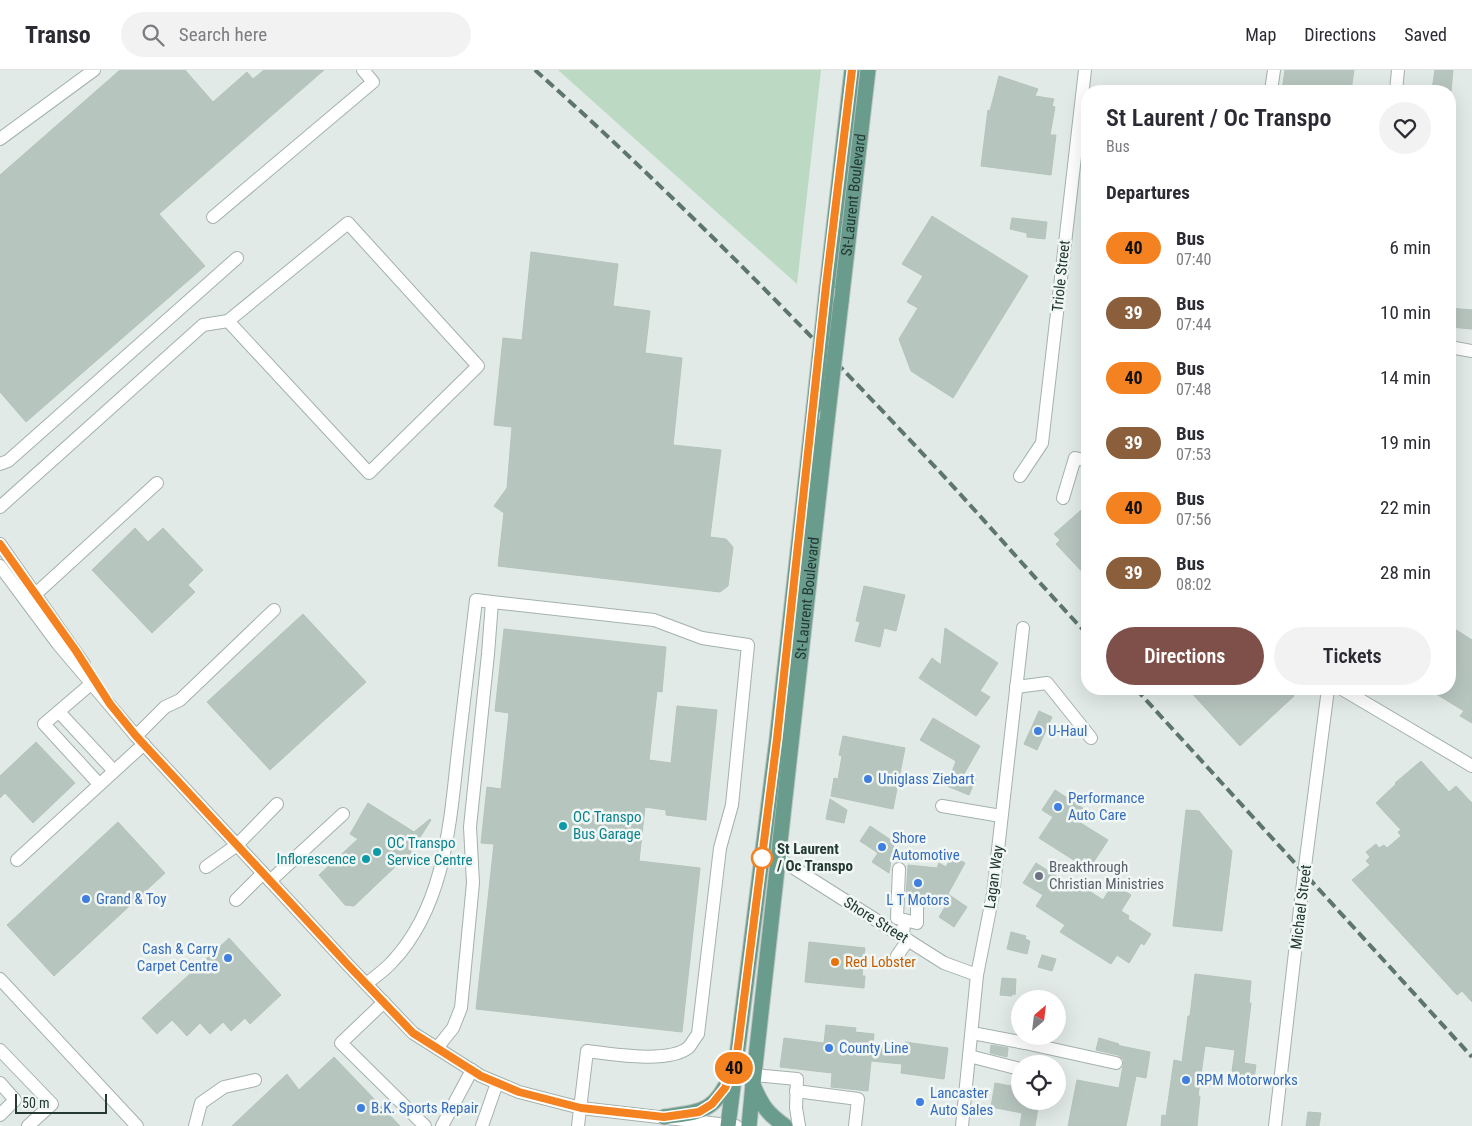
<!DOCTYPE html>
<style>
:root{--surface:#fff;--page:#f2f2f3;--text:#2b2b33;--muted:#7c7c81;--line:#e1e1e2;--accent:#7f5049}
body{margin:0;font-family:"Roboto Condensed",sans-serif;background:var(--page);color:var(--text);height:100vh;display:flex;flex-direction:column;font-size:19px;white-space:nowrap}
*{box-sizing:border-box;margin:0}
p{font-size:16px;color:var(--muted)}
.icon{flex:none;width:28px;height:28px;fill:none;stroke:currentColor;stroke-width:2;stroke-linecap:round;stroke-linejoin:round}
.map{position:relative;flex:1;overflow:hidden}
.drawer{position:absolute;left:1081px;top:15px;width:375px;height:610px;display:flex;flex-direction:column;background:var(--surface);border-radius:20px;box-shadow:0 5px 20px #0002}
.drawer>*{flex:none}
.badge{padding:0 10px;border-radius:16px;font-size:18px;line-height:32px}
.needle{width:32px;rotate:28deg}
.controls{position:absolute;left:1011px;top:920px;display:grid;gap:10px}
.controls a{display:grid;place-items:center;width:55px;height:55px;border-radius:50%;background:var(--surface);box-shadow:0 5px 20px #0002;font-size:25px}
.scale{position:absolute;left:15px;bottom:12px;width:92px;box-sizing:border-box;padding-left:5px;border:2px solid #233932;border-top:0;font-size:14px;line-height:18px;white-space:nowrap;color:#233932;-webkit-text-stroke:4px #f1f7f4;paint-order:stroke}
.map>.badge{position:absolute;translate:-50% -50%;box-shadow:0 0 0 2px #fff}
h2{padding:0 25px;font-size:19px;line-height:45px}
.round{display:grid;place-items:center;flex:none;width:52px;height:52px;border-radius:26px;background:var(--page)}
.summary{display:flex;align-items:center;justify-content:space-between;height:85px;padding:0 25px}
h1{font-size:24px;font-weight:600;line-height:38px}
.primary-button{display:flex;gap:10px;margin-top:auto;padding:10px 25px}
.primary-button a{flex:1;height:58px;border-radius:30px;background:var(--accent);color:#fff;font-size:20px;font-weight:600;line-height:58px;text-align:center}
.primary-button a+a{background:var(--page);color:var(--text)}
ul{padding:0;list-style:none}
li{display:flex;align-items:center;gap:15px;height:65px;padding:0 25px}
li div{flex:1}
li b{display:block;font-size:19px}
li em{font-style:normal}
li .badge{min-width:55px;font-weight:700;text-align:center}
header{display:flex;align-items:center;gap:30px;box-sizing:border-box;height:70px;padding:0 25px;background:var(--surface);border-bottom:1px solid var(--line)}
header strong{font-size:24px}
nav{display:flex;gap:28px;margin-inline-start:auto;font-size:18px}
.search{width:350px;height:45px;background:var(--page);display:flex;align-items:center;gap:12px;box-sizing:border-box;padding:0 18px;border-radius:28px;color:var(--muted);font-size:19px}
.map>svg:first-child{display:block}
</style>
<header>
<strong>Transo</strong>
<div class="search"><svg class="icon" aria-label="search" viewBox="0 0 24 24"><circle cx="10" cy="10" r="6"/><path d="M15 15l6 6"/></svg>Search here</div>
<nav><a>Map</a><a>Directions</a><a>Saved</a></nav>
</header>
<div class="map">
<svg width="1472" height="1056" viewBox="0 0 1472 1056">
<rect width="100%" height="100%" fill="#e1eae6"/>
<polygon fill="#bcdac3" points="558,0 821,0 797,214"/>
<g fill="#b7c5bf" stroke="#b4c3bc">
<polygon points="120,0 185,0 213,32 247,2 253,9 264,0 324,0 159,144 205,196 26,352 0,322 0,105"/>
<polygon points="1285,0 1354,0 1351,21 1282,21"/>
<polygon points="1435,0 1453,0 1451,21 1432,20"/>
<polygon points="999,6 1038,19 1035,26 1054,29 1052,36 1055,37 1050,65 1056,65 1051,105 981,96 988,40 990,41"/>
<polygon points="932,146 1028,206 953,328 911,301 899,269 918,238 907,232 923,206 902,194"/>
<polygon points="1012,148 1047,152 1045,169 1027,167 1027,163 1010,159"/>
<polygon points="531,182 618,194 613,236 650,241 645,283 682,288 673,375 721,380 710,467 726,469 733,477 728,516 720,522 498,496 504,443 494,436 507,418 512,357 494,355 503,268 522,270"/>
<polygon points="1450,238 1472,240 1472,259 1450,257"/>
<polygon points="1088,434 1088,508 1056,474 1060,470 1054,464"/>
<polygon points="135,458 148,472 163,458 203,500 188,515 195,522 152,563 92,500"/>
<polygon points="864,516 905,525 896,561 884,558 880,577 855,571 860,552 856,551"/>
<polygon points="303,544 366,612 270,700 207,632"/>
<polygon points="1450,556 1472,570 1472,653 1460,646 1464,641 1428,619 1450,619"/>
<polygon points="945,558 998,593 980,621 990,627 976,646 919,608 932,588 941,595"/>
<polygon points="504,559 666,577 662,622 657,621 649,690 671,693 677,636 717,640 706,750 666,745 666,740 645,737 639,791 700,798 682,962 476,939 494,774 481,773 487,717 501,719 509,643 495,641"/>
<polygon points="1188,619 1287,619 1294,626 1240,676"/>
<polygon points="1039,641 1052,647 1037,680 1024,674"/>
<polygon points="933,648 980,676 964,704 976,708 969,725 947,716 956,691 920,670"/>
<polygon points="843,666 905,678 893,739 831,726 834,708 838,709 842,686 839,685"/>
<polygon points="36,672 75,713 33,753 5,723 0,728 0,706"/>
<polygon points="1421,691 1449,722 1456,716 1472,733 1472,932 1462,921 1457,925 1352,810 1370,795 1366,791 1370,787 1366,782 1376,774 1379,778 1384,775 1387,778 1401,766 1398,762 1401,760 1376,733 1396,714 1395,713"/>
<polygon points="1055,720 1086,740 1079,752 1108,770 1093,793 1084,787 1080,794 1039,768 1053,747 1042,740"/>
<polygon points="830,729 847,740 844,753 826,749"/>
<polygon points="368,733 414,762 430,749 431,750 402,796 396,796 354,836 345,835 319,805 358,769 350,764"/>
<polygon points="1186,740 1199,741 1232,781 1222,861 1173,856"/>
<polygon points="118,752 165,803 54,906 7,855"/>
<polygon points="870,756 894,772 889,803 872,792 878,783 860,771"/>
<polygon points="952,786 965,793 948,824 967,837 954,857 939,847 948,832 906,828 908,795 937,798 939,793 946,797"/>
<polygon points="1036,793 1078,820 1080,815 1103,830 1113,814 1131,825 1121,841 1129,846 1128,849 1151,864 1144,875 1141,873 1129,893 1117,885 1111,894 1060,862 1065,855 1036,836 1043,825 1023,813"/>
<polygon points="1011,862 1026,866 1025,869 1030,871 1027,884 1007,879"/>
<polygon points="229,868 281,925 250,954 245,948 231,961 223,952 210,964 200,953 187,966 172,950 157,964 142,948"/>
<polygon points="809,872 865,878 862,906 865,906 864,918 805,912"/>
<polygon points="1042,885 1056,889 1052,901 1038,897"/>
<polygon points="1195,904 1251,911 1249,933 1251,933 1244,993 1256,995 1253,1016 1236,1014 1236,1002 1232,1001 1235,980 1205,976 1198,1026 1200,1026 1197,1056 1161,1056 1162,1045 1166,1046 1174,990 1182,992 1188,946 1190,946"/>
<polygon points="1002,908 1016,909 1015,925 1012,923 1012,926 1000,925"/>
<polygon points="826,955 856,958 855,962 874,964 873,975 904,978 905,972 948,978 944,1009 901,1003 902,994 871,991 868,1021 831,1017 832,1003 780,997 784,968 824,973"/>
<polygon points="1099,968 1119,974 1116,975 1150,982 1146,1008 1136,1006 1126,1056 1068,1056 1077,1010 1119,1018 1124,990 1118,985 1096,980"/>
<polygon points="991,975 1008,978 1007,987 990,983"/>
<polygon points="334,987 400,1056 232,1056 287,1004 299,1020"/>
<polygon points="1013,1006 1020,1007 1020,1031 1039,1031 1035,1056 1020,1056 1022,1043 991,1037 995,1013 1011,1016"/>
<polygon points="1308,1042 1321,1043 1319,1056 1306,1056"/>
</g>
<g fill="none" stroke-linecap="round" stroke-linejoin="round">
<defs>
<g id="minor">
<polyline points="1271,21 1274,0"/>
<polyline points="1396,21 1398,0"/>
<polyline points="0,69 94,0"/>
<polyline points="213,147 373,12 363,0"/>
<polygon points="348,153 478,296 369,403 228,251"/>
<polyline points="1450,277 1472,281"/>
<polyline points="0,394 8,391 237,188"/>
<polyline points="1020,406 1042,373 1085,0"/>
<polyline points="1063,428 1075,388 1088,391"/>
<polyline points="0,437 203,255 228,251"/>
<polyline points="0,474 84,594"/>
<polyline points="0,496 58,574 136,666 349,896 413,963 481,1006 519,1022 581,1038 736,1056"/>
<polyline points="29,530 157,413"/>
<polyline points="92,613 44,654 99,714"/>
<polyline points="1016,617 1047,613 1091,668"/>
<polyline points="1342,619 1472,696"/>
<polyline points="59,642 114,701"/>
<polyline points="136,666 165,637 180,630 274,540"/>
<polyline points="942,736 1001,746"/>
<polyline points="778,788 944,893 977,905"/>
<polyline points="17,790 144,674"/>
<polyline points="206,797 237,775 277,734"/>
<polyline points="899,799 897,848 904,850 903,868"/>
<polyline points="270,811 343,744"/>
<polyline points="236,830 263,803"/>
<polyline points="904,850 917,853 917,836"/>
<polyline points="897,886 908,870"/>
<polyline points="0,909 137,1056"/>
<path d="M366 914C375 907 385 900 392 892 445 836 450 753 458 681 464 631 470 581 476 530L492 532"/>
<polyline points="384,932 341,973 425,1056"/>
<polyline points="972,963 1025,973 1116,993"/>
<path d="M437 978 453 958 461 938 473 813 470 757 488 584 492 532 654 550 702 568 748 575 732 735 720 778 698 964C695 968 692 973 689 977 670 994 611 984 587 981L578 1056"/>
<polyline points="0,980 52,1034 28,1056"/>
<polyline points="969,986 1020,999"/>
<polyline points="754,1005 797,1009 796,1038 799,1056"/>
<polyline points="0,1013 15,1030 0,1045"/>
<polyline points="796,1021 858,1029 855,1056"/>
<polyline points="195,1056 201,1033 224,1017 255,1010"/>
<polyline points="442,1056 472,1000"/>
<polyline points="482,1056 497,1013"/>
<polyline points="962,1056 977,905 993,824 1023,558"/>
<polyline points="1275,1056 1304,804 1328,619"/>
</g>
<g id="major">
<polyline points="827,217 852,0"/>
<path id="s1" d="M841 232 868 0"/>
<path d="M753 1015C762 1036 767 1043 785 1056"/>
<path d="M664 1047C702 1041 714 1043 731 1005"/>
<polyline points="728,1056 777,669 814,337"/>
<path id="s2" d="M749 1056 753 1014 827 351"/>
</g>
</defs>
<use href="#minor" stroke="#a4b1ac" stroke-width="14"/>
<use href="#major" stroke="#bdc4c2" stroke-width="17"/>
<use href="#minor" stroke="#fff" stroke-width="12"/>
<use href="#major" stroke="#699c8d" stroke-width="15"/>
<g stroke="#5d756e" stroke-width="4" stroke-dasharray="10 5" stroke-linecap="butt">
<path d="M535 0C676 126 809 262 938 400 989 455 1037 511 1088 565"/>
<polyline points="1136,619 1472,987"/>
</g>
<defs>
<g id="major-bridge">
<polyline points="814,337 827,217"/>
<polyline points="827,351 841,232"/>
</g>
</defs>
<use href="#major-bridge" stroke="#bdc4c2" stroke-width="17" stroke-linecap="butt"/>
<use href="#major-bridge" stroke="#699c8d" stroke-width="15"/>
</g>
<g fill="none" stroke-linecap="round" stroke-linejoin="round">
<defs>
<polyline id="line" points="0,474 76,581 110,634 136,666 349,896 413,963 481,1006 519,1022 581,1038 664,1047 699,1042 712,1034 725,1018 736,992 777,669 826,216 852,0"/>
</defs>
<use href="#line" stroke="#fff" stroke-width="11"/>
<use href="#line" stroke="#f58220" stroke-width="8"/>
</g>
<g fill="#3f7fe0" stroke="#f1f7f4" stroke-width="2">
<circle cx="1038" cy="661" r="5"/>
<circle cx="868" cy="709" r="5"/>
<circle cx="1058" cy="737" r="5"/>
<circle cx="882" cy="777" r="5"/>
<circle cx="918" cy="813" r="5"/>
<circle cx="86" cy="829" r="5"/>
<circle cx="228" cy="888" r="5"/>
<circle cx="829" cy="978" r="5"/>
<circle cx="1186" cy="1010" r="5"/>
<circle cx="920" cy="1032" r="5"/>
<circle cx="361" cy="1038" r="5"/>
</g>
<g fill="#0f9aa8" stroke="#f1f7f4" stroke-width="2">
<circle cx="563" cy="756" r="5"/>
<circle cx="377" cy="782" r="5"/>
<circle cx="366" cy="789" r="5"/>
</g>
<circle fill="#fff" stroke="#f58220" stroke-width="2.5" cx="762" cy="788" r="10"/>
<circle fill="#6b7280" stroke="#f1f7f4" stroke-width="2" cx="1039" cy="806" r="5"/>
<circle fill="#e8710a" stroke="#f1f7f4" stroke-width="2" cx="835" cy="892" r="5"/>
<g text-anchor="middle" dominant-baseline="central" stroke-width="5" stroke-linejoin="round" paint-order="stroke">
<g font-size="15" fill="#233932" stroke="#f1f7f4">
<text stroke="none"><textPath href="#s1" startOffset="108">St-Laurent Boulevard</textPath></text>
<text transform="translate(1061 206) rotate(-84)">Triole Street</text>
<text stroke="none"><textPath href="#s2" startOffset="531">St-Laurent Boulevard</textPath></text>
<text transform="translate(994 807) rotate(-82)">Lagan Way</text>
<text transform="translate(1301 837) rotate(-83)">Michael Street</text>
<text transform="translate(876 850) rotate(32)">Shore Street</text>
</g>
<g font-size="15" fill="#366cbe" stroke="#f1f7f4" text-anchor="start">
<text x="1048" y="661">U-Haul</text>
<text x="878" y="709">Uniglass Ziebart</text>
<text x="1068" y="728">Performance<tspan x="1068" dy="17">Auto Care</tspan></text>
<text x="892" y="768">Shore<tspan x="892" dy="17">Automotive</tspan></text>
<text x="96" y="829">Grand &amp; Toy</text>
<text x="918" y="830" text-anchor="middle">L T Motors</text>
<text x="218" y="879" text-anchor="end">Cash &amp; Carry<tspan x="218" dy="17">Carpet Centre</tspan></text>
<text x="839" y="978">County Line</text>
<text x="1196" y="1010">RPM Motorworks</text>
<text x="930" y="1023">Lancaster<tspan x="930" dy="17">Auto Sales</tspan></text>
<text x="371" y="1038">B.K. Sports Repair</text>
</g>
<g font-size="15" fill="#0d838f" stroke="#f1f7f4" text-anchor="start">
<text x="573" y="747">OC Transpo<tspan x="573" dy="17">Bus Garage</tspan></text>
<text x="387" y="773">OC Transpo<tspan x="387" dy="17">Service Centre</tspan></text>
<text x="356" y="789" text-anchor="end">Inflorescence</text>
</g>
<g font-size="15" font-weight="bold" fill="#233932" stroke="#f1f7f4" text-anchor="start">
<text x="777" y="779">St Laurent<tspan x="777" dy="17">/ Oc Transpo</tspan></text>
</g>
<g font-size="15" fill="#5b616d" stroke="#f1f7f4" text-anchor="start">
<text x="1049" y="797">Breakthrough<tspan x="1049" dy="17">Christian Ministries</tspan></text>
</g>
<g font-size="15" fill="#c56008" stroke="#f1f7f4" text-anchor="start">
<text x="845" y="892">Red Lobster</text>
</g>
</g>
</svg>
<div class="controls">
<a><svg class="needle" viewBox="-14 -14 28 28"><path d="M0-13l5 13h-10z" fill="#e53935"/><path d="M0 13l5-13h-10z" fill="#7c7c81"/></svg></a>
<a><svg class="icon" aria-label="locate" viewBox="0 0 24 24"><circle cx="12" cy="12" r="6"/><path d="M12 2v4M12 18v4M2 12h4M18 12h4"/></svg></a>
</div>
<div class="scale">50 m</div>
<b class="badge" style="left:734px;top:998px;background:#f58220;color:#111">40</b>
<section class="drawer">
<div class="summary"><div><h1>St Laurent / Oc Transpo</h1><p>Bus</p></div><a class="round"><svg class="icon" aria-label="heart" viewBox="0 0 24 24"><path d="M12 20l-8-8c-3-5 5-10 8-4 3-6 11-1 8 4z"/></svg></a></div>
<h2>Departures</h2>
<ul>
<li><span class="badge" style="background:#f58220;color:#111">40</span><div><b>Bus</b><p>07:40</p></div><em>6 min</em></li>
<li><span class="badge" style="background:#8b5e3c;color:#fff">39</span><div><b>Bus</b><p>07:44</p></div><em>10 min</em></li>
<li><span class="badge" style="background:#f58220;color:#111">40</span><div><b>Bus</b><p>07:48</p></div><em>14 min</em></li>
<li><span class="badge" style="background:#8b5e3c;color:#fff">39</span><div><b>Bus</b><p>07:53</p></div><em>19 min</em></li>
<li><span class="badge" style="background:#f58220;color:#111">40</span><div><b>Bus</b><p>07:56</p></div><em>22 min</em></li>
<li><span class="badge" style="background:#8b5e3c;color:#fff">39</span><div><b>Bus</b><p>08:02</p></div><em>28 min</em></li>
</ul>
<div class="primary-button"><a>Directions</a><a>Tickets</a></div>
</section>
</div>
